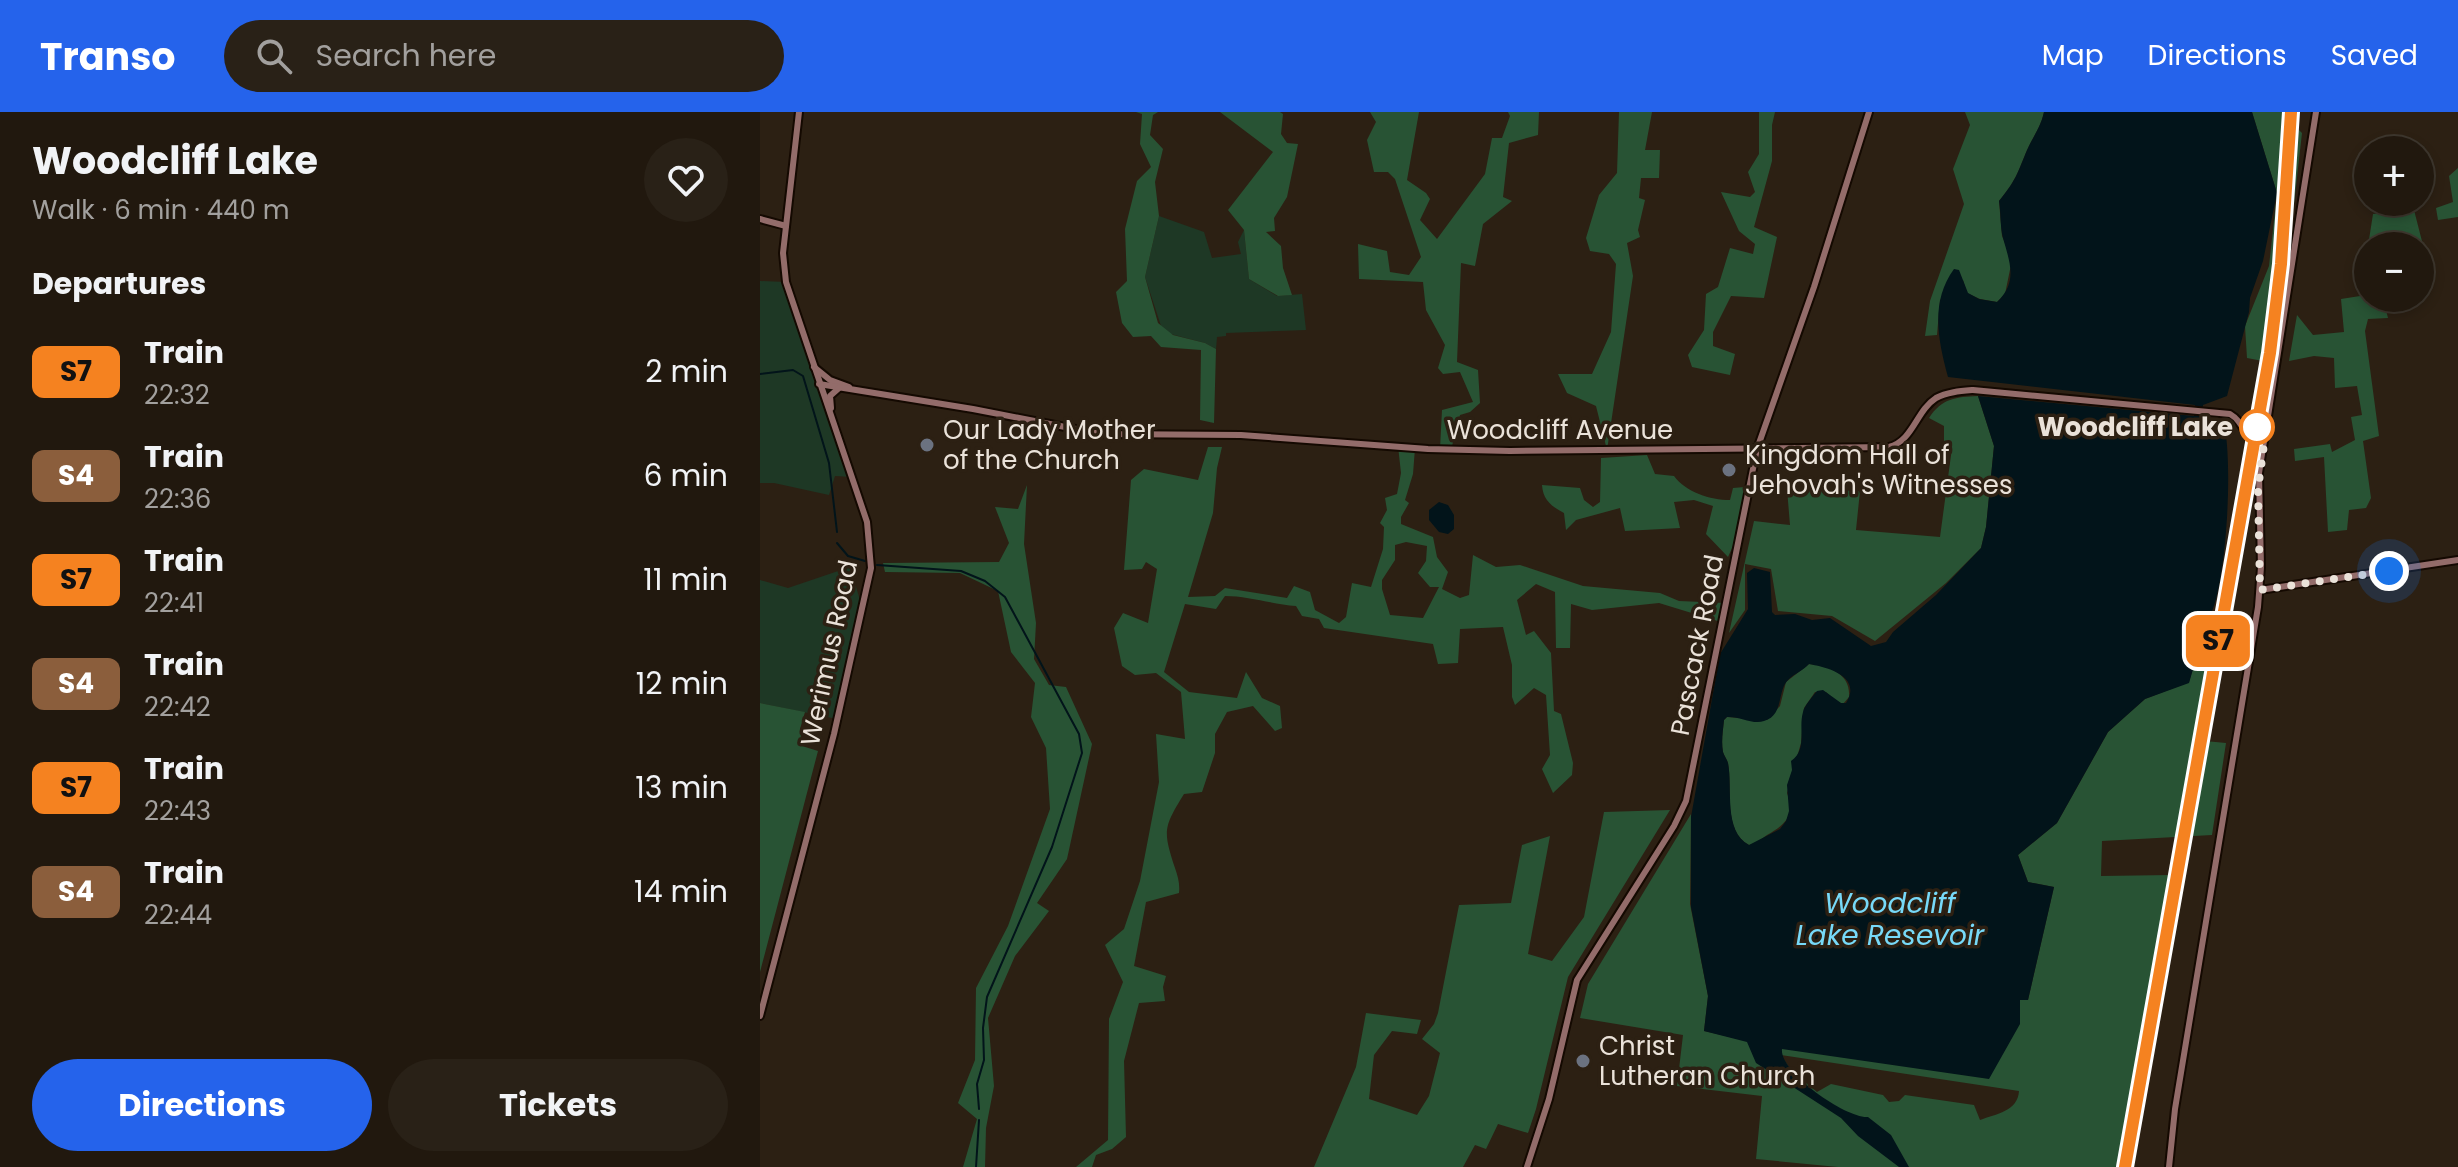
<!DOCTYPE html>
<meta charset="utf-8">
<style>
:root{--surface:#21180e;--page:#292117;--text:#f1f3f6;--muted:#a2a09e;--line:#3e372e;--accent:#2563eb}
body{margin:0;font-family:Poppins,sans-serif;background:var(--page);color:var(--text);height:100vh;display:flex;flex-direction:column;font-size:30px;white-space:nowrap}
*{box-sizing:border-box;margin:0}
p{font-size:26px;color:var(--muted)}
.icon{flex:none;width:44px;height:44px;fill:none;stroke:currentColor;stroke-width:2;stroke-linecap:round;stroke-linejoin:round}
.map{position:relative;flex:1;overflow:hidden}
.side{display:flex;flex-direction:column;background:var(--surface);width:760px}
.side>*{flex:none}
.badge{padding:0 16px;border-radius:12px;font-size:28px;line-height:52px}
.controls{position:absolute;left:1594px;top:24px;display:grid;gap:16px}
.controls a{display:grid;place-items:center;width:80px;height:80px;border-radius:50%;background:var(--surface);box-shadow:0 4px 12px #0003,0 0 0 2px var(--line);font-size:40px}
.you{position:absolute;width:40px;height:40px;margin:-20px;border:6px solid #fff;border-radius:50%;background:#1a73e8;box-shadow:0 0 0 12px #1a73e833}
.map>.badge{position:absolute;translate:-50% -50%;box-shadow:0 0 0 4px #fff}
h2{padding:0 32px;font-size:30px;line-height:72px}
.round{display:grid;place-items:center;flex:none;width:84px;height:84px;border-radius:42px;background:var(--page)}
.head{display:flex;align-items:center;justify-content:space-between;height:136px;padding:0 32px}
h1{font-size:38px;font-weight:700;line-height:60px}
.primary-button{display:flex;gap:16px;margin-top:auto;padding:16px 32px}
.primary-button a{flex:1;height:92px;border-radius:48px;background:var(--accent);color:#fff;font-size:32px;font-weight:700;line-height:92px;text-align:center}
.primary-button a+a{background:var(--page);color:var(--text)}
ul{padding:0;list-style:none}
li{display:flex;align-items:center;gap:24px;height:104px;padding:0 32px}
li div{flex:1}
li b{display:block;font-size:30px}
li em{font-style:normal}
li .badge{min-width:88px;font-weight:700;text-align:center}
header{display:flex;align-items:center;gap:48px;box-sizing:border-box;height:112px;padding:0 40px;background:var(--accent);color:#fff}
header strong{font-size:38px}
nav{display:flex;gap:44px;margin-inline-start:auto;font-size:28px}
.search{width:560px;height:72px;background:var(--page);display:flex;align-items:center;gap:20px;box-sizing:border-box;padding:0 28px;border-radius:44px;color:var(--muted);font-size:30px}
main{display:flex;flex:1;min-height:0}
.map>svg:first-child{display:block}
</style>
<header>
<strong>Transo</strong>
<div class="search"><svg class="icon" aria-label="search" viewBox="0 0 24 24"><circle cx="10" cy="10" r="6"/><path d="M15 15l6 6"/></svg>Search here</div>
<nav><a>Map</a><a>Directions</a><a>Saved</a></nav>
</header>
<main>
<section class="side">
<div class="head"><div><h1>Woodcliff Lake</h1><p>Walk · 6 min · 440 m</p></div><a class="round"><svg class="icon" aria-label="heart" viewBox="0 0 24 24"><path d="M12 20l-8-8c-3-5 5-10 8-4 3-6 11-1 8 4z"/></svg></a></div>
<h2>Departures</h2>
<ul>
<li><span class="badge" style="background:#f58220;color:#111">S7</span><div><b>Train</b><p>22:32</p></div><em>2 min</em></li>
<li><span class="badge" style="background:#8b5e3c;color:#fff">S4</span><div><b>Train</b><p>22:36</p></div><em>6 min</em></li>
<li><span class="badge" style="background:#f58220;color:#111">S7</span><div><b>Train</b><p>22:41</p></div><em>11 min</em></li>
<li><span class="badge" style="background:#8b5e3c;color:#fff">S4</span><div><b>Train</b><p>22:42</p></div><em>12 min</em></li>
<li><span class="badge" style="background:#f58220;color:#111">S7</span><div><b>Train</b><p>22:43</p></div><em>13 min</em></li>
<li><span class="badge" style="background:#8b5e3c;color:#fff">S4</span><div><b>Train</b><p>22:44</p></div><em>14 min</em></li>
</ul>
<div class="primary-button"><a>Directions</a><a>Tickets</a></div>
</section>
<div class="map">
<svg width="1698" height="1055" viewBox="0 0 1698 1055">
<rect width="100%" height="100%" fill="#2c2013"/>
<g fill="#1e3825">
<polygon points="399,104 444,120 452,146 481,142 478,130 484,118 489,167 517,184 542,182 546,218 466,221 466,224 457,225 456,237 445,231 403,220 385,165"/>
<polygon points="0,169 26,170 92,365 75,364 69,383 14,371 0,371"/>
<polygon points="90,455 103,498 77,607 0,591 0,468 28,476"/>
</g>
<g fill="#285334" fill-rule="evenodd">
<polygon points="376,0 398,0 393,3 390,23 403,37 395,70 399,104 385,165 398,211 413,223 445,231 456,237 454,311 440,308 441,238 401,235 391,224 373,225 362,211 356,180 367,169 365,117 377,69 391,55 380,32 382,2"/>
<polygon points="460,0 520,0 523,2 521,22 527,31 538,32 527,85 514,106 515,119 506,120 521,134 523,156 532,183 518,184 489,167 484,118 468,98 513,40"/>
<polygon points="610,0 659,0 647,68 666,81 670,87 660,108 677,127 725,62 732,26 742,26 750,4 748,0 779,0 778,23 749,31 743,85 752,89 723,112 715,154 701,151 697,250 718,258 720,291 710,300 700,303 691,338 680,337 682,298 713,290 700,260 683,262 678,256 685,233 666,198 663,170 599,167 598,132 627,139 630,160 649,163 661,145 635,67 628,60 614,60 607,28 616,10"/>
<polygon points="859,0 892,0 885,38 900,38 899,66 881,66 879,86 885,88 878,118 880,125 867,131 873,164 847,338 836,294 807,281 798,262 832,262 851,220 856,152 849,142 830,139 826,126 839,83 857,61"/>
<polygon points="999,0 1015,0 1012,13 1012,49 994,115 1017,125 1004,186 971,184 953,220 953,234 975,242 970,263 932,255 928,243 944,218 946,182 958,175 970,136 993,142 995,132 979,119 961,80 990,85 995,80 988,60 999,42"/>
<path d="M1205 0H1284C1280 18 1271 27 1265 43 1256 65 1255 69 1239 89L1242 124 1252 148 1245 182 1237 190 1220 187 1207 181 1203 168 1180 188 1177 223 1165 224 1170 189 1204 92 1193 57 1210 13Z"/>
<polygon points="1492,0 1527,0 1527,6 1542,21 1534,92 1508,250 1487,246 1485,214 1509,154 1517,81"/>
<polygon points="1698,56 1698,105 1678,108 1676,96 1693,90 1689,64"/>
<polygon points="1654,98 1664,137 1669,176 1660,177 1660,134 1608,134 1613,102"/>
<polygon points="1608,135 1608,186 1623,186 1628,206 1608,207 1605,219 1619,324 1603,329 1611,386 1606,396 1589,398 1587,418 1568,420 1564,345 1535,349 1534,337 1570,332 1572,340 1595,328 1591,305 1602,303 1597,274 1575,276 1574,246 1554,244 1529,249 1537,203 1553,223 1584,220 1581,187 1600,184"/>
<path d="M1218 284 1234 334 1226 415 1221 436 1186 471 1115 529 1072 504 1018 499 1011 457 985 452V498L969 521 994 409 1030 413 1027 377 1100 379 1096 418 1180 425 1192 336 1184 332V314L1169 306C1182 286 1196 285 1218 284Z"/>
<path d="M638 334 655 336 653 362 645 388 649 391 641 405V412L673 425 677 445 688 460 682 477 700 486 709 483 713 443 736 455 760 453 823 474 900 481 919 489 965 491 961 510 899 491 832 498 811 492 810 536H796L795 480 776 472 757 488 766 523 774 519 791 541 794 599 801 602 813 651 812 663 793 681 782 657 790 643 786 583 774 576 755 593 752 585V553L743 515 700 517 698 551 678 552 673 532 564 516 559 507 542 504 536 494C512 492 488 484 465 484L456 497 425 492 404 560 429 580 477 586 486 560 502 586 520 594 522 616 515 619 493 594 467 600 455 622V641L442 680 424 682C403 716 403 719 415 756 418 765 420 772 419 781L386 790 374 854 406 864 403 875 405 889 379 891 364 949 366 1025 352 1037 336 1043 332 1055H316L348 1028 349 907 363 870 345 833 364 817 380 769 399 670 396 622 425 627 421 580 396 561 375 563 362 554 354 516 363 501 388 511 397 457 386 450 382 457 364 458 371 368 384 357 438 368 448 335H462L457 356 453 401 428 485 455 484 465 476 527 486 534 474 550 480 555 498 579 511 586 505 592 471 611 475 623 437 624 415 620 411 627 398 625 386 637 382 641 361ZM646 430 667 434 666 449 658 461 670 475H679L663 506 630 503 622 477V468L635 448V433Z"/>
<path d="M887 343 895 362 914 364C926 380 950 388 970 388L973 376 985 375 973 434 968 445 946 422 953 394 934 388 914 390 920 416 865 419 860 396 816 408 806 418 804 401C791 394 783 388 782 373L820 376 824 388 833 395 840 390 841 346Z"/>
<polygon points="267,373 264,432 276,511 274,547 289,573 306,575 332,632 307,747 277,791 289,799 255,844 228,906 234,974 226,1016 225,1055 203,1055 217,1007 198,991 215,948 216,876 248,814 290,697 286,636 271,605 275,571 251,540 238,479 200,461 125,460 123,451 239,450 249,431 235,395 258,397"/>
<path d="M1447 509 1456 515 1439 609 1445 629 1466 631 1452 723 1342 729 1341 764 1412 763 1361 1055H1078L996 1047 1002 984 917 974 923 923 820 906 828 872 931 702 930 792 948 884 944 919 1013 935 1260 887 1268 888 1294 775 1268 770 1258 743 1297 711 1348 620 1385 587 1429 570ZM1021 943 1259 979C1258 999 1236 1002 1220 1008L1214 993 1145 983 1139 989 1129 990 1123 983 1071 972 1057 980 1030 957Z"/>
<path d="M1049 552C1070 554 1091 562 1089 585L1083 592 1074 588 1066 580H1055L1044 596 1041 631 1027 681C1036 705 1024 713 1007 723 1000 728 998 731 989 733 962 718 973 676 968 651 967 647 964 644 963 640 961 629 963 619 964 608L967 605 1007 608 1020 594 1026 570Z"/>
<polygon points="0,591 45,600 40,617 42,634 58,639 0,860"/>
<polygon points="910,698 808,865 776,997 768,1021 738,1012 726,1037 715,1033 703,1055 554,1055 596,955 606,901 661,908 657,922 632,919 614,943 609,987 657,1003 669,984 680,941 662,927 674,912 678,901 699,793 751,791 762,733 790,724 768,842 792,849 824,805 844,700"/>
</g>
<g fill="#02141a" fill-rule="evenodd">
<path d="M1284 0H1492L1517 81 1503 149 1490 186 1489 200 1467 284 1443 293 1442 305 1463 309C1474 341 1467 483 1447 509L1429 571 1385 587 1348 620 1297 711 1258 743 1268 770 1294 775 1268 888H1260V912L1229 967 1022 937C1019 960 1087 1007 1108 1005L1131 1023 1149 1055H1139L1098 1024 1081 1006 996 951 987 930 944 919 948 884 931 795V705L960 542 988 497 987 461 994 456 1010 460 1012 500 1015 503 1035 502 1052 508 1070 506 1111 534 1126 530 1133 520 1176 483 1221 436 1226 415 1234 334 1218 284 1434 304 1435 293 1188 265C1178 228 1170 190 1194 157L1199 158 1208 181 1219 187 1237 190C1258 170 1250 151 1243 126 1240 115 1241 101 1239 89 1255 69 1256 65 1265 43 1271 27 1280 18 1284 0ZM1049 552C1066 555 1103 564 1086 591H1081L1063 578 1057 579C1053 584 1044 594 1043 600 1038 617 1048 637 1031 649L1032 658 1027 673 1029 699 1026 709 1020 717 989 733C963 719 973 676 968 651 967 647 964 644 963 640 961 629 963 619 964 608L967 605C979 604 993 613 1004 609 1022 604 1018 584 1025 572 1030 563 1042 560 1049 552Z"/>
<polygon points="679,390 688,393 694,403 694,417 688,422 679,420 669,408 669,398"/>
</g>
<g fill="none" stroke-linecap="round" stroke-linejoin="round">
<g stroke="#02141a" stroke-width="2">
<polyline points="0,262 33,258 43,264 69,351 77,420"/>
<polyline points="77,431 88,444 105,449"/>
<polyline points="117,453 201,459 225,469 245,485 319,622 322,641 292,735 227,885 223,916 224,948 217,972 219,997"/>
<polyline points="216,1055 219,1008"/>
</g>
<defs>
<g id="secondary">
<polyline points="0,107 26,114"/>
<polyline points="54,255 70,268 89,275"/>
<path d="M59 272 213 297 341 322 481 323 668 337 750 339 1129 335C1153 329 1156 299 1176 286 1187 280 1201 279 1213 278L1470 302C1486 311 1485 331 1503 338"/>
<polyline points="71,296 70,284 79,276"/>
<polyline points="1500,478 1698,448"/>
<polyline points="0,904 74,622 111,456 107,410 26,170 23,141 39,0"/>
<polyline points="767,1055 789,987 817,868 914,714 926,689 997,337 1054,175 1109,0"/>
<polyline points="1409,1055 1415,997 1498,495 1501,455 1499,361 1556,0"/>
</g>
</defs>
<use href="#secondary" stroke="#140901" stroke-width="10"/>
<use href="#secondary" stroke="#936c6a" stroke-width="6"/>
<defs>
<polyline id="rail" points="1365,1055 1510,241 1521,152 1531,0"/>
</defs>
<use href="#rail" stroke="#c4bbb1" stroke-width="5"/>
<use href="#rail" stroke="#2c2013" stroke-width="2" stroke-dasharray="6" stroke-linecap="butt"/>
</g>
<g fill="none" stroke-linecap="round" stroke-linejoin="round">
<defs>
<polyline id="line" points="1365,1055 1510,241 1521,152 1531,0"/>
</defs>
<use href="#line" stroke="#fff" stroke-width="18"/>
<use href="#line" stroke="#f58220" stroke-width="12"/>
<polyline stroke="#eae2d9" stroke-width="8" stroke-dasharray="0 14.4" points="1497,315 1506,318 1498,377 1500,478 1629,459"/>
</g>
<circle fill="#fff" stroke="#f58220" stroke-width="4" cx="1497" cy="315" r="16"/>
<g fill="#6b7280" stroke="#2c2013" stroke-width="3">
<circle cx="167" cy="333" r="8"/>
<circle cx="969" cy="358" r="8"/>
<circle cx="823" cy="949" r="8"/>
</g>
<g text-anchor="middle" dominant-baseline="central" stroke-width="7" stroke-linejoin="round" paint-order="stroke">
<g font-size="26" font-weight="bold" fill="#eae2d9" stroke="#2c2013" text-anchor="end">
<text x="1473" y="315">Woodcliff Lake</text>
</g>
<g font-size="26" fill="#eae2d9" stroke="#2c2013" text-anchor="start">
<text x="183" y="318">Our Lady Mother<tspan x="183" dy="30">of the Church</tspan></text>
<text x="985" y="343">Kingdom Hall of<tspan x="985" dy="30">Jehovah's Witnesses</tspan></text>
<text x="839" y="934">Christ<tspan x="839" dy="30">Lutheran Church</tspan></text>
</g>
<g font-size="26" fill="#eae2d9" stroke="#2c2013">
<text x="800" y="318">Woodcliff Avenue</text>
<text transform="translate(937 533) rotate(-79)">Pascack Road</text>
<text transform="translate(69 541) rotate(-78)">Werimus Road</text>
</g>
<g font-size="28" font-style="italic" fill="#77d9f8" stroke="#2c2013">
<text x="1130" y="791">Woodcliff<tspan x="1130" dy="32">Lake Resevoir</tspan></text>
</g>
</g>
</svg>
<div class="controls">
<a>+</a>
<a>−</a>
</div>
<div class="you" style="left:1629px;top:459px"></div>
<b class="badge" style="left:1458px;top:529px;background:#f58220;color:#111">S7</b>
</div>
</main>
